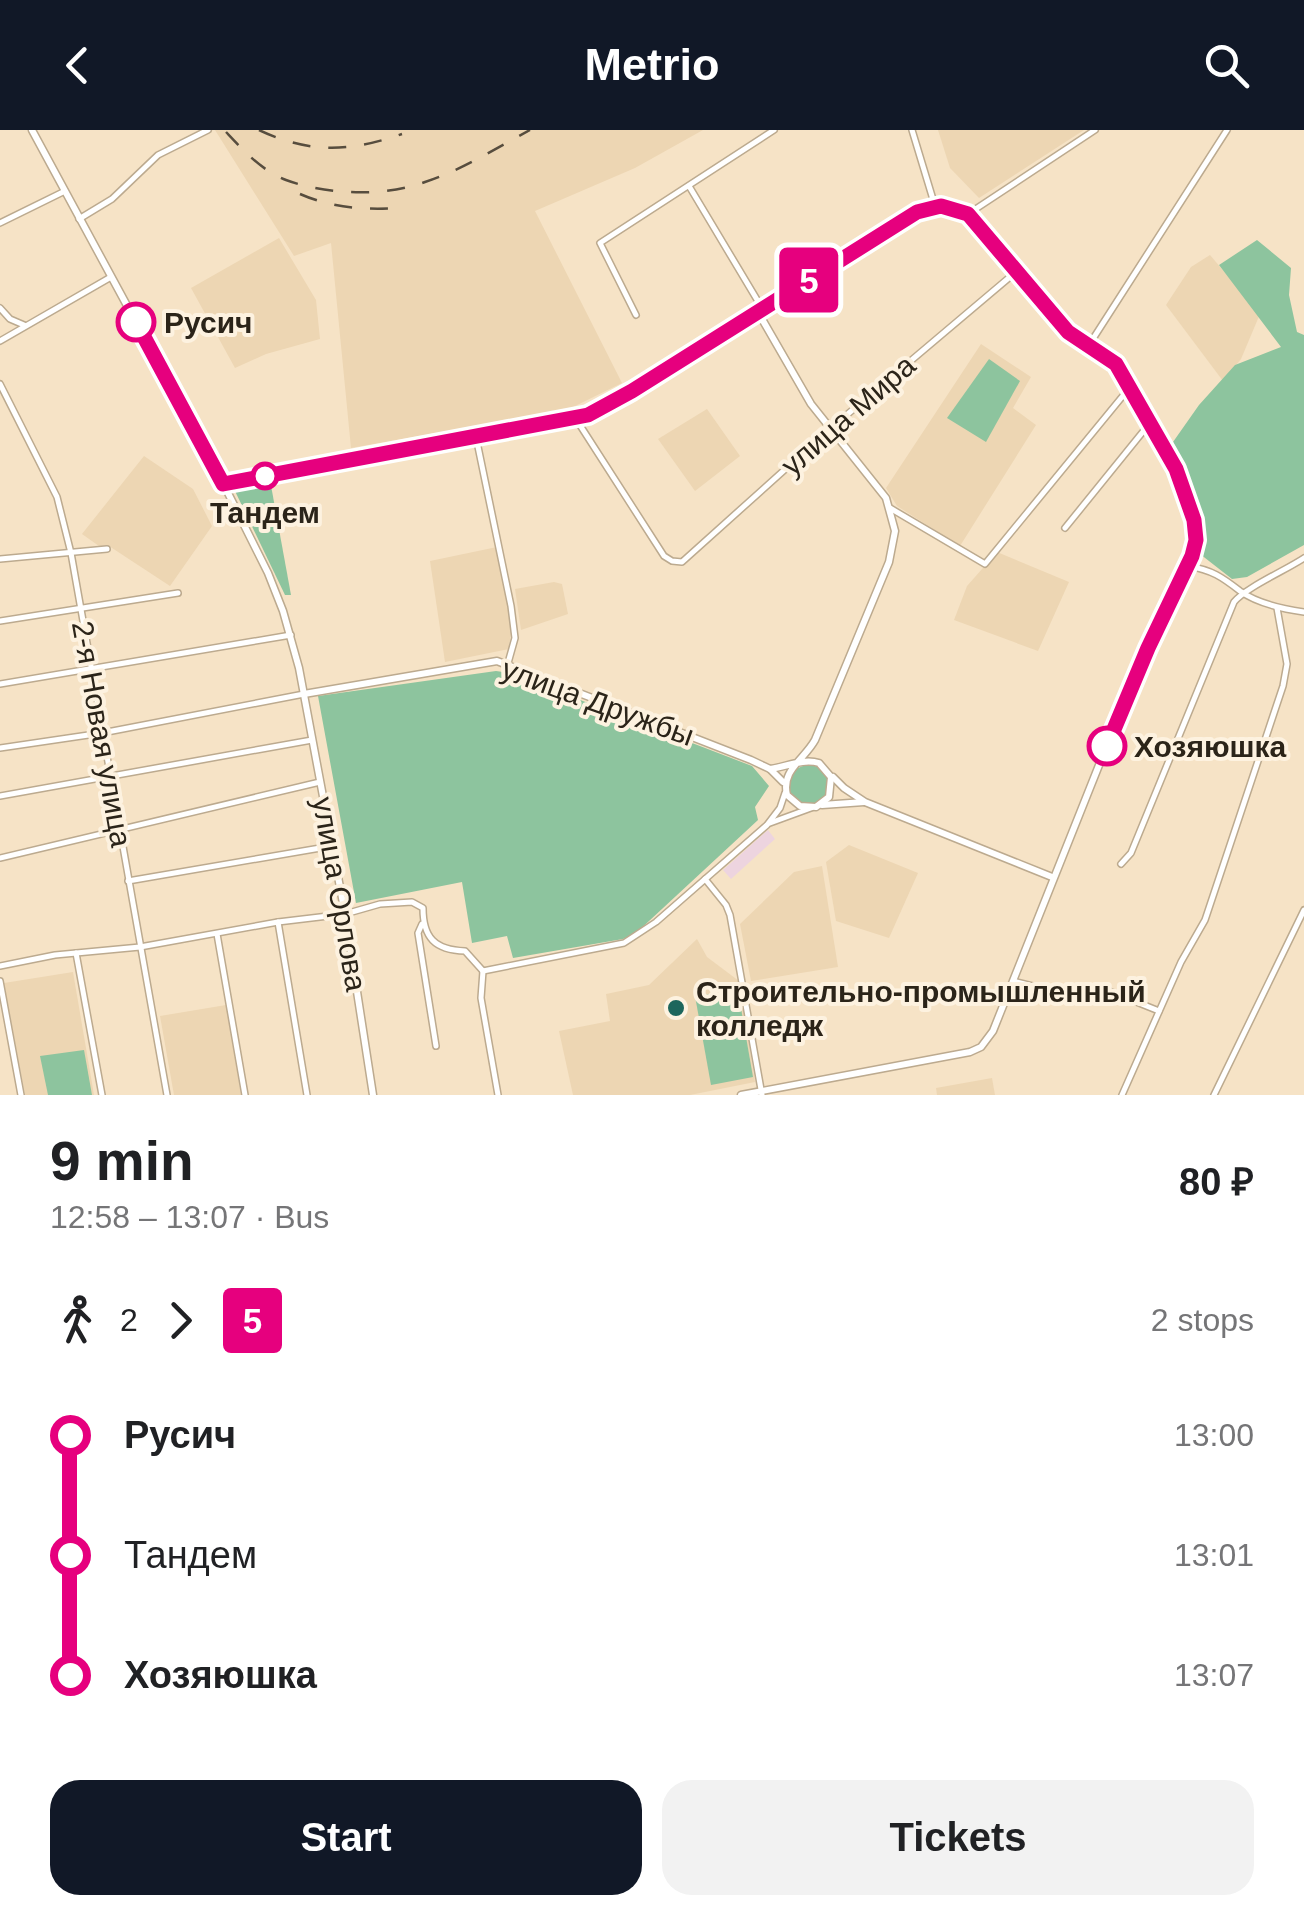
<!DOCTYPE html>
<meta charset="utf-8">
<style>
:root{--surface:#fff;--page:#f2f2f2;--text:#202124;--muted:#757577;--accent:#111827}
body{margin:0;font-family:Helvetica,sans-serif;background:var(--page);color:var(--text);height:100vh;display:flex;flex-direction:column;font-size:38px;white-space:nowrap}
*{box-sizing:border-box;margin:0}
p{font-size:32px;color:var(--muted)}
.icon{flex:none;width:55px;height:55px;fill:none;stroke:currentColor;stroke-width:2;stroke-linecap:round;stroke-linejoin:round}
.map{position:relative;height:965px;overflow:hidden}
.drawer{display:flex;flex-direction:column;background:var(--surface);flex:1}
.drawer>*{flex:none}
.badge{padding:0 20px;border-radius:8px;font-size:35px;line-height:65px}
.map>.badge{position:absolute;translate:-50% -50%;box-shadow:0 0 0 5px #fff}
.legs{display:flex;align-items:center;gap:15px;height:110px;padding:0 50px;font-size:32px}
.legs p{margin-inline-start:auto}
.head{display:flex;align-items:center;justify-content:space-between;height:170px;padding:0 50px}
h1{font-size:55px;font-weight:600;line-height:75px}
.action{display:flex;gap:20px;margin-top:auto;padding:20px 50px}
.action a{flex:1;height:115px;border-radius:30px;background:var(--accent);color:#fff;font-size:40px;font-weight:600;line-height:115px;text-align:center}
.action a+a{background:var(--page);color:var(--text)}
ul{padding:0 50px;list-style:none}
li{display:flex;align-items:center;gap:35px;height:120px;font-size:38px}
li i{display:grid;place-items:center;width:15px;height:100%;margin:0 12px;background:currentColor}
li i::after{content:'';width:25px;height:25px;margin:-12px;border:8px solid;border-radius:50%;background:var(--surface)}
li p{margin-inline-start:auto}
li:first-child i{background:linear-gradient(#0000 50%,currentColor 0)}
li:last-child i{background:linear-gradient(currentColor 50%,#0000 0)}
header{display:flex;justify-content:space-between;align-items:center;height:130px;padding:0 50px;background:var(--accent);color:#fff;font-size:45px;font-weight:600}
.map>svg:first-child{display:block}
</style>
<header><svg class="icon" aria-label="back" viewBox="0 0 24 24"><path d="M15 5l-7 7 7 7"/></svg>Metrio<svg class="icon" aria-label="search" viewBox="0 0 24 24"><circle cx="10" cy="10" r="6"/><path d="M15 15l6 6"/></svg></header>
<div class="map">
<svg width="1304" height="965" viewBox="0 0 1304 965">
<rect width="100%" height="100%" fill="#f6e3c6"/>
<polygon fill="#edd4df" points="768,700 775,709 731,749 723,740"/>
<g fill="#edd6b3">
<polygon points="215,0 703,0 635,38 535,81 622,253 567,280 351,318 331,113 294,126"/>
<polygon points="938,0 1084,0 979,68 950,38"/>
<polygon points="279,108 316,170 320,209 266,224 235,238 191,158"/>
<polygon points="1210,125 1260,184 1241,229 1223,251 1166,175 1191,137"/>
<polygon points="981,214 1031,247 1013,278 1036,295 960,416 897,376 886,358"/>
<polygon points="707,279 740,326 695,361 658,309"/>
<polygon points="144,326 193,359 212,396 170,456 109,416 99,416 82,404"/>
<polygon points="497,417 512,494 509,519 445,532 430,431"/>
<polygon points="997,422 1069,452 1038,521 954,490 967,456"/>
<polygon points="554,452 562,454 568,484 521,500 515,459"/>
<polygon points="849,715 918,743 889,808 836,791 826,732"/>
<polygon points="822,736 838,837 751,851 740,794 794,742"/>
<polygon points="697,809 707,827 739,851 755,952 690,965 573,965 559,901 610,891 606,864 649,855"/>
<polygon points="73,842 94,965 25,965 4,853"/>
<polygon points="226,875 241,965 174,965 160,886"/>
<polygon points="992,948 995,965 937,965 936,958"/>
</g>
<g fill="#8dc49e">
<path d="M1257 110 1291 138 1289 165 1297 202 1304 205V415L1247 447 1232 449 1200 424C1206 376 1191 355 1173 312L1199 275 1235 235 1281 217 1219 135Z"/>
<polygon points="989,229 1020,251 986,312 947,288"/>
<polygon points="270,350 291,465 285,465 234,359"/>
<polygon points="496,541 510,543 752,636 769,656 755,677 758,690 635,804 623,809 513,828 507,806 472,813 462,752 356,773 318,566"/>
<circle cx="809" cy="655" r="20"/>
<polygon points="738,861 753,947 711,955 695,866"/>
<polygon points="84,920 92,965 48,965 40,926"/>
</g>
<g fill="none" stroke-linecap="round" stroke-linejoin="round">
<defs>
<g id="street">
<polyline points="912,0 935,76"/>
<polyline points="689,56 762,178"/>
<polyline points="968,84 1095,0"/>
<polyline points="79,89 112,69 158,25 208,0"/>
<polyline points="0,93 65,61"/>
<polyline points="0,178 10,189 24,195"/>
<polyline points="636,185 600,113 774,0"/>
<polyline points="0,211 111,147"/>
<polyline points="1089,215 1227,0"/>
<polyline points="0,254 57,367 71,423 167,965"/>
<polyline points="576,289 664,426 672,431 682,432 830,299 1017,141"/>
<polyline points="476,307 511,476 515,508 508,533"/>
<polyline points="890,378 985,434 1131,256"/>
<polyline points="1065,398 1150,293"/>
<polyline points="0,429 107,419"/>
<path d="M1188 436C1212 440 1222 447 1240 461 1258 474 1283 479 1304 482"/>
<polyline points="0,491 178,463"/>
<polyline points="0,554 291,505"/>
<polyline points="0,618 102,603 304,564"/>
<polyline points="0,666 312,610"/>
<polyline points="770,693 811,678"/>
<polyline points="0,728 320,652"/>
<path d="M1121 734 1131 723 1234 472C1245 458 1286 440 1304 428"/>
<polyline points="705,749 726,775 730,785 762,965"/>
<polyline points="128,751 332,716"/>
<polyline points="278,792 307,965"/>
<polyline points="422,794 418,803 436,916"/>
<polyline points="217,804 245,965"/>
<polyline points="76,823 102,965"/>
<path d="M0 836 55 825 140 817 278 792 345 784 380 774 412 772 423 778C423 808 435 820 465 821L483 841"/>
<polyline points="483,841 624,813 656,792 767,695 780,678 785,663"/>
<polyline points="483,841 481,868 498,965"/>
<polyline points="0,851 21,965"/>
<polyline points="1013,851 1057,862 1109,861 1159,881"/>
<polyline points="1122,965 1181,832 1205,790 1283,556 1287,534 1277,478"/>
<polyline points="1214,965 1304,780"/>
</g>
<g id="secondary">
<polyline points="32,0 223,353 268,443 283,481 299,538 345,784 373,965"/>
<path d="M758 182 811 274 886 368 895 401 889 432 815 610C804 630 781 640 787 665L800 676 816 677 829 667 831 647 819 633C803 628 786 637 770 639"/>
<path d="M223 353 588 285 632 261 917 82C935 73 950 75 967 84L1068 202 1111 229 1125 246 1176 339 1194 389 1195 419 1119 585 993 901 981 917 970 922 741 965"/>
<polyline points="304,564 497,531 751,630 770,639 783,652"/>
<polyline points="833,647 844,658 865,672 1052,747"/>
<polyline points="822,675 864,672"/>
</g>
</defs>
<use href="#street" stroke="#bcaa8f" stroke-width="8"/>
<use href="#secondary" stroke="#bcaa8f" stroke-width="9"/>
<use href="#street" stroke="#fff" stroke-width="5"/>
<use href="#secondary" stroke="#fff" stroke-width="6"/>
<g stroke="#574d3e" stroke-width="2.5" stroke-dasharray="18 18" stroke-linecap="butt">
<path d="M259 0C310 24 350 22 402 4"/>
<path d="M226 2C243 20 262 41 286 50 327 65 385 67 425 52 462 40 496 18 530 0"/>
<path d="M300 64C332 78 364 80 399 78"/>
</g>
</g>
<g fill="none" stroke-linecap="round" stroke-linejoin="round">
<defs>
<polyline id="line-1" points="136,192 223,354 588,285 632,261 917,82 941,76 968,84 1068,202 1116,234 1176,339 1194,390 1196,410 1192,426 1148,518 1107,616"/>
</defs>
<use href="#line-1" stroke="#fff" stroke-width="22"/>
<use href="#line-1" stroke="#e6007e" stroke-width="15"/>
</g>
<g fill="#fff" stroke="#e6007e" stroke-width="5">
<circle cx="136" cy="192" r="18"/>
<circle cx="265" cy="346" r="12"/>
<circle cx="1107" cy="616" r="18"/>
</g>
<circle fill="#1d665c" stroke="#fdf2e0" stroke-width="4" cx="676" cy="878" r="10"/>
<g text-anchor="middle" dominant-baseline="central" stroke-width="8" stroke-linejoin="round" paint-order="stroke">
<g font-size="30" font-weight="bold" fill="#2b2419" stroke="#fdf2e0" text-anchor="start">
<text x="164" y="192">Русич</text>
<text x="265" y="382" text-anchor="middle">Тандем</text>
<text x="1134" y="616">Хозяюшка</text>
</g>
<g font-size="30" fill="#2b2419" stroke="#fdf2e0">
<text transform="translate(848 285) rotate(-41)">улица Мира</text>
<text transform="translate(598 572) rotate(20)">улица Дружбы</text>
<text transform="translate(102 604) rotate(80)">2-я Новая улица</text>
<text transform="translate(340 764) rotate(80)">улица Орлова</text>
</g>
<g font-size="30" font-weight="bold" fill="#2b2419" stroke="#fdf2e0" text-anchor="start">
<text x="696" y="861">Строительно-промышленный<tspan x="696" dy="34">колледж</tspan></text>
</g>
</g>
</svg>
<b class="badge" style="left:809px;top:150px;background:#e6007e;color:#fff">5</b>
</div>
<section class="drawer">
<div class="head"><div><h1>9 min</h1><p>12:58 – 13:07 · Bus</p></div><b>80 ₽</b></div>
<div class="legs"><svg class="icon" aria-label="walk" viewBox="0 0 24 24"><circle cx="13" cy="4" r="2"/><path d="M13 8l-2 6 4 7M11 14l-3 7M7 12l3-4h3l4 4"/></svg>2<svg class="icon" aria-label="forward" viewBox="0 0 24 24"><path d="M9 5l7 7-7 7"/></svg><b class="badge" style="background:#e6007e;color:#fff">5</b><p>2 stops</p></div>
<ul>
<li><i style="color:#e6007e"></i><b>Русич</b><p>13:00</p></li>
<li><i style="color:#e6007e"></i><span>Тандем</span><p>13:01</p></li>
<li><i style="color:#e6007e"></i><b>Хозяюшка</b><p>13:07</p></li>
</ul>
<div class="action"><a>Start</a><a>Tickets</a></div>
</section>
